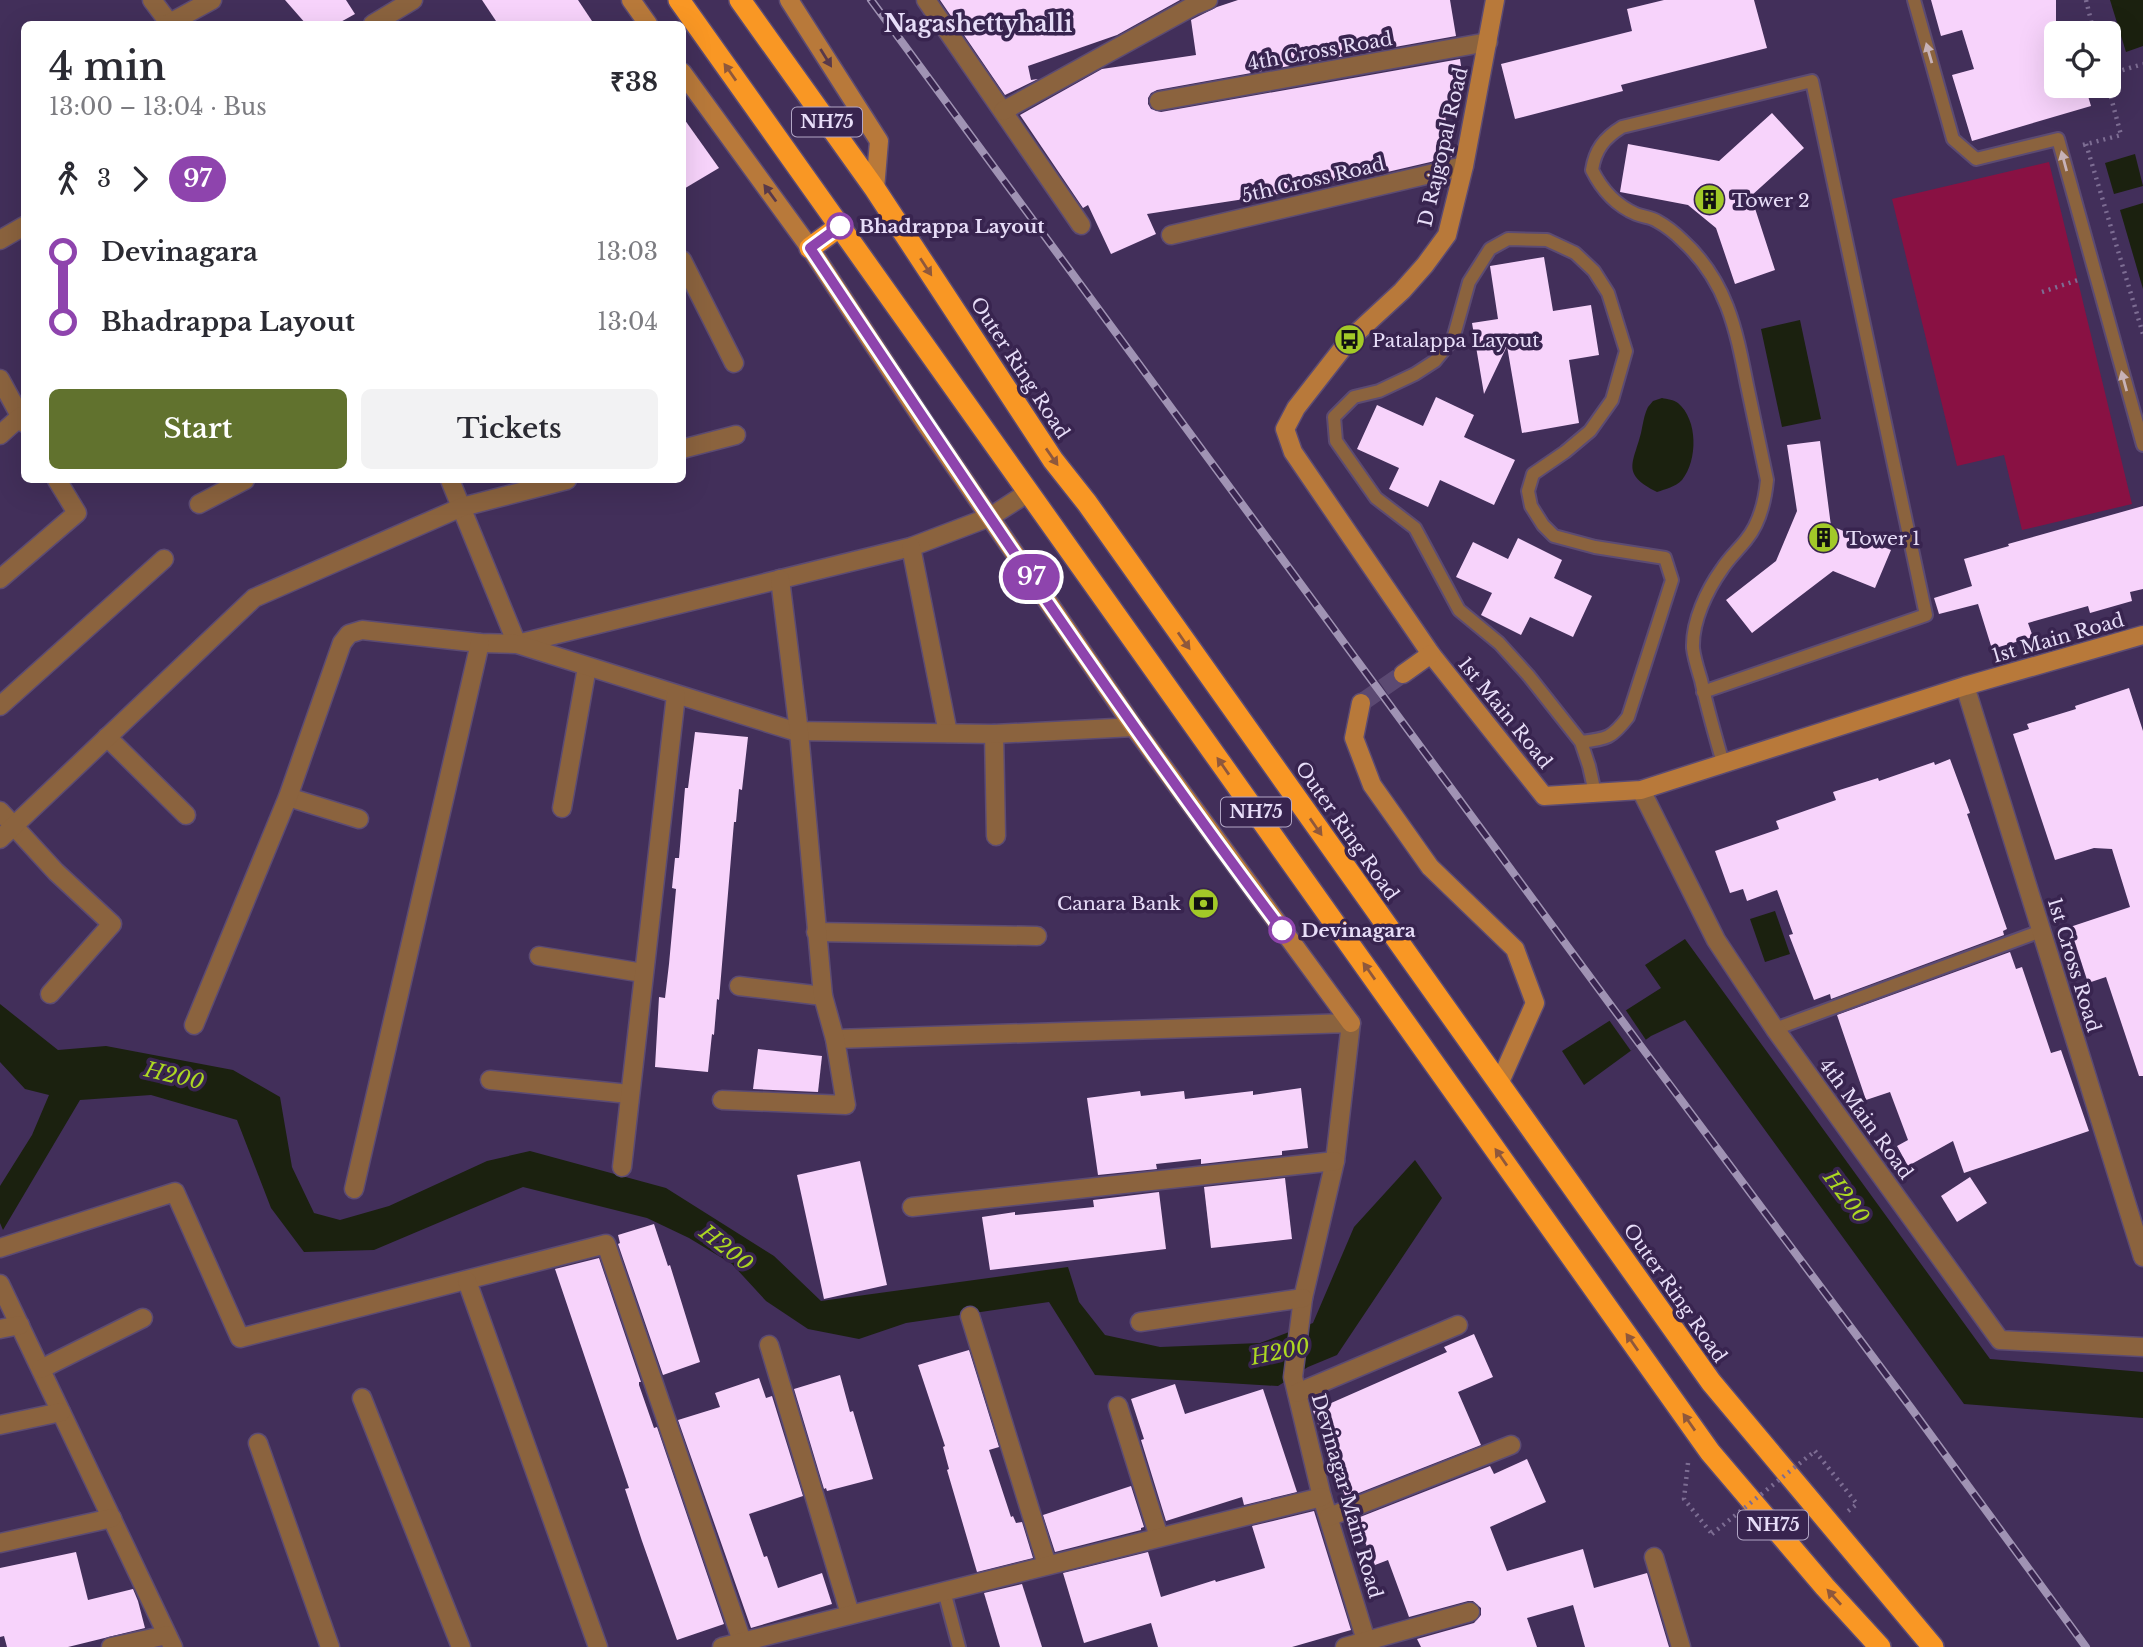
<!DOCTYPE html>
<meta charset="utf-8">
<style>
:root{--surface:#fff;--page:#f2f2f3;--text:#2b2b33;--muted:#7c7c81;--accent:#61722e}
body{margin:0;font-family:"Libre Baskerville",serif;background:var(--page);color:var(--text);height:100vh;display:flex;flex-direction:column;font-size:26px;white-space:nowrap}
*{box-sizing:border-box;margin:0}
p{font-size:23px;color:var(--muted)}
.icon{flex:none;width:38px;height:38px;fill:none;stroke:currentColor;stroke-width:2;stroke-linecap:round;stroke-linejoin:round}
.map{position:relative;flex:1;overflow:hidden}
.panel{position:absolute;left:21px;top:21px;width:665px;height:462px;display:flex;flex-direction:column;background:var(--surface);border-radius:10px;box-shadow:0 7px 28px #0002}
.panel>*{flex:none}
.badge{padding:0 14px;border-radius:23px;font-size:24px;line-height:46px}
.fabs{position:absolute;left:2044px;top:21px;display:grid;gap:14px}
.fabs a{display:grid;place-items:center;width:77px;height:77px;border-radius:10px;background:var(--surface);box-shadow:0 7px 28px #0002;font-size:35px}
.map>.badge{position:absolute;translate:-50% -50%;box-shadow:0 0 0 4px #fff}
.legs{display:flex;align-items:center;gap:10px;height:77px;padding:0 28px;font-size:23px}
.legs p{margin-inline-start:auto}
.head{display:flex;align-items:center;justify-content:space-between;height:119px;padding:0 28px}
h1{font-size:38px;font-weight:600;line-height:52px}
.cta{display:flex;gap:14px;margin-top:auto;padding:14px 28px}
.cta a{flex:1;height:80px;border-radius:10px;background:var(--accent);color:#fff;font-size:28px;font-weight:600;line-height:80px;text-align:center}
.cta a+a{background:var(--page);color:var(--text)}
ul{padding:0 28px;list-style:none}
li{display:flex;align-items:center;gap:24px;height:70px;font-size:26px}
li i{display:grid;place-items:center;width:10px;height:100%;margin:0 9px;background:currentColor}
li i::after{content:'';width:18px;height:18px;margin:-9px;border:5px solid;border-radius:50%;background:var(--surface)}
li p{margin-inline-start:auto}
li:first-child i{background:linear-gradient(#0000 50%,currentColor 0)}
li:last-child i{background:linear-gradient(currentColor 50%,#0000 0)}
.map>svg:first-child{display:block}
</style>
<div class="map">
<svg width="2143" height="1647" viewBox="0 0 2143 1647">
<rect width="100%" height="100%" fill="#422f5a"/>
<polygon fill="#891143" points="2049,162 2132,504 2022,530 2004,455 1957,466 1892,199"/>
<g fill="#1b210f">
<polygon points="2110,0 2143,0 2143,46 2126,52"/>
<polygon points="2135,154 2143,186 2114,194 2105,163"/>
<polygon points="2143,203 2143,289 2120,210"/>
<polygon points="1800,320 1821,419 1782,427 1761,329"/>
<path d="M1662 398C1667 399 1674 400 1678 403 1698 420 1698 460 1682 480 1675 487 1666 489 1657 492 1621 474 1633 464 1641 433 1643 424 1644 415 1648 407L1653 401Z"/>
<polygon points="1775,911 1790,954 1765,962 1750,919"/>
<polygon points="1685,939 1990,1359 2143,1372 2143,1418 1964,1404 1685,1020 1651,1036 1584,1085 1562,1051 1661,988 1645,965"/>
<polygon points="0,1004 58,1050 106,1046 233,1070 280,1097 292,1167 314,1213 340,1220 389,1206 487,1161 530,1151 666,1188 774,1256 821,1301 1068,1267 1079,1302 1105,1335 1160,1347 1260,1343 1313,1323 1354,1227 1415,1160 1442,1198 1337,1355 1308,1367 1278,1386 1095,1375 1049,1302 906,1323 859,1339 808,1329 766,1301 732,1264 689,1238 647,1218 523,1187 374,1250 304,1252 271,1208 237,1120 151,1095 80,1100 3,1230 0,1223 0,1186 32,1135 49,1095 25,1089 0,1062"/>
</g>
<polygon fill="#422f5a" points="1625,1009 1646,1040 1631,1051 1609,1020"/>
<g fill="#f7d3fb">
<polygon points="285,0 346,0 355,14 337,24 306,24"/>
<polygon points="482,0 578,0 594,24 498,24"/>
<polygon points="940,0 1180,0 1117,35 1028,66 1031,80 1038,79 1005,95"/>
<polygon points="1238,0 1450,0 1456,36 1157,90 1151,93 1148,98 1148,104 1151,109 1161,112 1460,59 1464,85 1455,113 1445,115 1452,157 1383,173 1296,186 1297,191 1147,214 1156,234 1111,254 1088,205 1083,208 1020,115 1102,69 1196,55 1191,20 1217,7"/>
<polygon points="1664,0 1754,0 1767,48 1621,85 1623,91 1515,119 1501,64 1632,31 1627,9"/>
<polygon points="1931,0 2056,0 2056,86 2085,86 2091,106 1972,141 1952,75 1974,69 1962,30 1941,36"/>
<polygon points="1772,113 1804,148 1751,196 1775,270 1735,284 1716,228 1688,205 1620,192 1628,144 1719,161"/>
<polygon points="682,116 719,168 682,190"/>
<polygon points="1544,257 1553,311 1591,305 1599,355 1569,360 1579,423 1522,433 1507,346 1484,394 1472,323 1498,319 1490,266"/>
<polygon points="1436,397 1474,415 1464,437 1515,460 1494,505 1440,480 1428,507 1389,489 1399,468 1357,449 1377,405 1423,426"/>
<polygon points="1820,441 1831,526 1891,550 1875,588 1833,571 1752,633 1726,600 1776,561 1797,511 1787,445"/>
<polygon points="2143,506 2143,589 2130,592 2132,601 2090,613 2088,606 2028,623 2033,637 1992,649 1978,604 1939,614 1934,598 1972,586 1964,559 2009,546 2008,544"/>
<polygon points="1518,538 1562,560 1554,578 1592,596 1573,637 1530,617 1521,635 1481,615 1492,593 1456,577 1473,542 1508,559"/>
<polygon points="2129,688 2143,731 2143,1076 2139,1076 2106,977 2088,983 2070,927 2130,907 2112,849 2094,848 2055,860 2013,734 2029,729 2027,724 2076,709 2075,706"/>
<polygon points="695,732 748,737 742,790 739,789 736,822 734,822 719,1000 717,999 714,1035 712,1034 708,1072 655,1067 659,997 665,998 669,964 676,889 672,888 675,858 679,858 685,788 688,788"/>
<polygon points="1950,759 1970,813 1967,814 2007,929 2003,931 2004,935 1831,999 1830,994 1814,1000 1789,935 1793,934 1777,890 1747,901 1743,889 1730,893 1715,851 1779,829 1776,821 1836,800 1833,792 1878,778 1879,781 1934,762 1935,765"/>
<polygon points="2010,952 2016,969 2022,967 2051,1053 2061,1050 2089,1131 1964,1173 1953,1141 1908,1166 1897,1146 1908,1140 1890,1092 1866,1100 1837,1015"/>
<polygon points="758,1049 822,1056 818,1092 753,1089"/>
<polygon points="1301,1088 1308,1148 1282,1151 1282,1155 1201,1164 1201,1159 1156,1164 1157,1169 1098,1175 1087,1098 1140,1091 1141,1096 1184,1091 1185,1099 1253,1091 1253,1095"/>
<polygon points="860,1161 887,1285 824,1299 797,1175"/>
<polygon points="1970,1177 1987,1203 1957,1222 1941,1196"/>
<polygon points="1285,1178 1292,1239 1211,1248 1204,1187"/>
<polygon points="1159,1192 1166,1249 990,1270 982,1217 1015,1212 1015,1215 1094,1207 1093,1200"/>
<polygon points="654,1224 668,1266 670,1265 700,1362 663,1375 618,1244 620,1243 618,1235"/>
<polygon points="599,1258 641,1382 639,1382 639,1385 654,1428 657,1427 724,1624 677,1640 642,1541 625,1489 629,1488 555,1269"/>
<polygon points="1474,1334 1493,1377 1458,1392 1481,1445 1346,1498 1313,1411 1447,1352 1444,1347"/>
<polygon points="969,1350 999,1447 989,1450 1011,1517 1013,1516 1016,1523 1022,1522 1033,1558 977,1572 947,1470 949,1469 943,1447 945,1446 918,1365"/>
<polygon points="840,1375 850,1412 853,1411 873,1479 827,1491 826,1488 824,1489 794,1389"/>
<polygon points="759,1378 766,1398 772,1396 803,1496 749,1514 764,1557 767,1556 778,1588 822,1573 832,1604 751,1628 678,1420 720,1407 715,1393"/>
<polygon points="1175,1384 1185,1414 1263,1389 1297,1492 1244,1505 1242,1497 1166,1521 1141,1440 1144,1439 1131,1399"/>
<polygon points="1527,1459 1546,1502 1490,1527 1507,1571 1583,1549 1594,1588 1647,1573 1669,1647 1585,1647 1573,1605 1527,1618 1537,1647 1421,1647 1417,1639 1474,1623 1481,1615 1481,1608 1473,1601 1468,1601 1409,1617 1388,1560 1375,1565 1355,1519 1490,1466 1494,1474"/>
<polygon points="1131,1486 1144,1527 1141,1528 1141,1530 1055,1552 1043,1515"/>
<polygon points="1314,1511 1351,1630 1292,1647 1158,1647 1151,1623 1084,1643 1063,1573 1148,1552 1161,1597 1215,1580 1216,1582 1265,1568 1252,1526"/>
<polygon points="76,1552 88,1600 133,1589 138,1601 145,1628 68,1647 7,1647 4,1636 0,1637 0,1568"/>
<polygon points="1022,1584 1042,1647 1000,1647 984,1593"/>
</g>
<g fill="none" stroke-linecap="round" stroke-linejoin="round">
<polyline stroke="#5b4972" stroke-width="18" stroke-dasharray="18 9" stroke-linecap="butt" points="1361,703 1403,674"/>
<defs>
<g id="lane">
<polyline points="1914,0 1953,139 1976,159 2058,139 2143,445"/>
<path d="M1703 692 1926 615 1812 81 1622 127C1604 138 1595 150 1592 170 1602 190 1615 205 1636 214 1643 217 1651 217 1657 221 1666 226 1675 233 1682 240 1727 281 1736 329 1747 385 1754 417 1760 448 1767 480 1765 501 1760 523 1746 540 1738 550 1729 558 1722 569 1707 590 1692 621 1693 648 1694 658 1698 670 1701 680 1707 708 1715 735 1723 763"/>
<path d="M1581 742C1607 739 1612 738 1628 717L1672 580 1665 558 1595 547 1554 536 1543 525 1531 506 1528 491 1533 474 1565 452 1590 431 1612 400 1626 351 1608 293 1594 271 1575 253 1547 240 1508 239 1490 249 1469 282 1453 339 1435 361 1415 374 1379 391 1354 397 1334 417 1336 441 1376 498 1415 528 1459 610 1499 643 1528 675 1581 742 1589 766 1595 793"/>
<polyline points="1775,1029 2041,931"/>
<polyline points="944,1591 959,1647"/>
</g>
<g id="street">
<polyline points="152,0 170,24"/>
<polyline points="926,0 1081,225"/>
<polyline points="168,24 212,0"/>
<polyline points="373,24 413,0"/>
<polyline points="1159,101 1488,42"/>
<polyline points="1003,111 1193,6 1208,0"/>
<polyline points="1171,235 1464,166"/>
<polyline points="0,240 24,226"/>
<polyline points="682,260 734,363"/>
<polyline points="0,379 24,423"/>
<polyline points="0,435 21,416"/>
<polyline points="682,449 736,435"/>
<polyline points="450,480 517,644 911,547 990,517 1029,492"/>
<polyline points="199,504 245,480"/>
<polyline points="911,547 948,733"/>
<polyline points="0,579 77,513 57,480"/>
<polyline points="1965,686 2143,1257"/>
<polyline points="0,706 164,559"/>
<polyline points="994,734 996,836"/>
<polyline points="107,737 186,815"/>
<polyline points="1641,790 1716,940 1775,1029 2000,1340 2143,1347"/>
<polyline points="288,797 359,819"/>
<polyline points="562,808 587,667"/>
<polyline points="0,811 56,872 112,924 50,994"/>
<polyline points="0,839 254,598 462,507 567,480"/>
<polyline points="816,932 1037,936"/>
<polyline points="539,956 643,973"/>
<polyline points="739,986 823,996"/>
<polyline points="194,1025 288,797 342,643 349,634 362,630 480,643 517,644 794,731 994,734 1134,727"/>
<polyline points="835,1039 1351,1023 1335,1161 1303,1298 1293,1377 1322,1497 1368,1647"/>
<polyline points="490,1080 629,1094"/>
<polyline points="722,1100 846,1105 835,1039 823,996 799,732 780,579"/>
<polyline points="622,1167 676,695"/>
<polyline points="354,1189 480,643"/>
<polyline points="912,1207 1335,1161"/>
<polyline points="0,1248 175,1192 240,1338 606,1244 744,1647"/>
<polyline points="467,1281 598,1647"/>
<polyline points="0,1284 173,1647"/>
<polyline points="970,1316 1047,1565"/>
<polyline points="1140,1322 1303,1298"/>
<polyline points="0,1329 20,1325"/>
<polyline points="769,1345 850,1614"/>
<polyline points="41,1369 143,1318"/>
<polyline points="1297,1393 1458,1325"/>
<polyline points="362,1398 461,1647"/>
<polyline points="1118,1406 1159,1537"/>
<polyline points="0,1425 61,1412"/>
<polyline points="258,1443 330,1647"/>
<polyline points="1329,1517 1511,1445"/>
<polyline points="0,1543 112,1518"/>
<polyline points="1654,1557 1681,1647"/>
<polyline points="111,1647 167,1635"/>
<polyline points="722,1647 1322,1497"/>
<polyline points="1345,1647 1470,1612"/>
</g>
<g id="secondary">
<polyline points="631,0 648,24"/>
<polyline points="789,0 879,141 875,189"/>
<polyline points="1495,0 1464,166 1447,235 1425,265 1402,291 1349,340 1296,408 1285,429 1293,452 1431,654 1544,796 1641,790 1965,686 2143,635"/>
<polyline points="682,72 810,248 925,423 1134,727 1351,1023"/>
<polyline points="1403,674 1431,654"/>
<polyline points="1361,703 1354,738 1372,785 1430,867 1515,949 1535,1003 1499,1084"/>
</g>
<g id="highway">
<polyline points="679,0 1710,1452 1825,1587 1880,1647"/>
<polyline points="740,0 875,189 1053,460 1087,503 1711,1382 1933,1647"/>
<polyline points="810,248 840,226"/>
</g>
</defs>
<use href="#lane" stroke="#5c4b73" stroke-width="16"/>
<use href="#street" stroke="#5c4b73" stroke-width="21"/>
<use href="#secondary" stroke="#5c4b73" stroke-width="21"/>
<use href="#highway" stroke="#5c4b73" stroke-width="24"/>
<g stroke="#7d6d93" stroke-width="4.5" stroke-dasharray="2 5" stroke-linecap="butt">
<polyline points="2086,0 2094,33"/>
<polyline points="2109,74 2143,64"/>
<polyline points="2086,144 2143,334"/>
<polyline points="2083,145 2121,135 2108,86"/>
<polyline points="2042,292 2078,280"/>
<polyline points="1815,1451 1857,1504 1847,1512"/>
<polyline points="1688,1463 1684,1499 1712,1534"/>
</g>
<use href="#lane" stroke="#8b633e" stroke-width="12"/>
<use href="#street" stroke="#8b633e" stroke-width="18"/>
<use href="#secondary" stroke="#b8793a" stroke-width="18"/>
<use href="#highway" stroke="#f99724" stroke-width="21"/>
<defs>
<polyline id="rail" points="871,0 1640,1045 1911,1408 2086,1647"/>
</defs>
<use href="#rail" stroke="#a093b4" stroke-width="8"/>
<use href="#rail" stroke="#38244f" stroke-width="5" stroke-dasharray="16" stroke-linecap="butt"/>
<polyline stroke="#7d6d93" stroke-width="4.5" stroke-dasharray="2 5" stroke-linecap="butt" points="1712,1534 1815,1451"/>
</g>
<defs><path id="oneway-solid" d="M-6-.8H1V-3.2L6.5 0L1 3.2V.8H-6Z" transform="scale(1.75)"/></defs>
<g fill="#c7b2b7">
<use href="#oneway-solid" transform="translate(1929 53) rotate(-106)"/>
<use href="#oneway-solid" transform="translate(2064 161) rotate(-105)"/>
<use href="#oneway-solid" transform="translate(2124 381) rotate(-105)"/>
</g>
<g fill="#58394a">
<use href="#oneway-solid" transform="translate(826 58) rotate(58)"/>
<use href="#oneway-solid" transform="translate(770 193) rotate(-126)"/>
</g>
<g fill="#8f583c">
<use href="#oneway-solid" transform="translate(730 72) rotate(-125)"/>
<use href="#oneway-solid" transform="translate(926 267) rotate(57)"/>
<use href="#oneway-solid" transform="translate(1052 457) rotate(55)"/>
<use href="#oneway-solid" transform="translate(1184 641) rotate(55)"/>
<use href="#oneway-solid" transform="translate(1223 766) rotate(-125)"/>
<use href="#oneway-solid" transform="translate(1316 827) rotate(55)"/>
<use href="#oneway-solid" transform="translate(1369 971) rotate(-125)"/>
<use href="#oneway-solid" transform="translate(1501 1157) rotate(-125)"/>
<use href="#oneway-solid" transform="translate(1632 1342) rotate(-125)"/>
<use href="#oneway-solid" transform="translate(1689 1422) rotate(-125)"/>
<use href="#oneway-solid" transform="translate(1834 1597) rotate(-132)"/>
</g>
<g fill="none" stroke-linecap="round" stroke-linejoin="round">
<defs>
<path id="line-1" d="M840 226 810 248C963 478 1116 709 1282 930"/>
</defs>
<use href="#line-1" stroke="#fff" stroke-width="16"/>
<use href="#line-1" stroke="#8e44ad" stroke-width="10"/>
</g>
<defs>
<symbol id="building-disc" viewBox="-11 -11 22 22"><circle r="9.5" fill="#a2c928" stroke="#38244f"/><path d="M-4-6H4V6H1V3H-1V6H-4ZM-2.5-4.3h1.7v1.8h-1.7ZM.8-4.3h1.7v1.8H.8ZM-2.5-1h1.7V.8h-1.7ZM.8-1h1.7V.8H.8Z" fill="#111"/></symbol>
<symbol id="bus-disc" viewBox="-11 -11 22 22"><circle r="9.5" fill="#a2c928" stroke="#38244f"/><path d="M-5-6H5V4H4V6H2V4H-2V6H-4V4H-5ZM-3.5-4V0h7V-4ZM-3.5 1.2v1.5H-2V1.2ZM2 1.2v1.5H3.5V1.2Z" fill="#111"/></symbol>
<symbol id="bank-disc" viewBox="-11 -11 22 22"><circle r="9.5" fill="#a2c928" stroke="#38244f"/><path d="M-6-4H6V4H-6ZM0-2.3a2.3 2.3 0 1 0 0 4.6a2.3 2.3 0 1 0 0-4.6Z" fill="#111"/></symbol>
</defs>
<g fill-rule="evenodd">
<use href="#building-disc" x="1692" y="182" width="35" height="35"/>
<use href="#bus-disc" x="1332" y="322" width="35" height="35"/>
<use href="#building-disc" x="1806" y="520" width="35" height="35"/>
<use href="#bank-disc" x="1186" y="886" width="35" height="35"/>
</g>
<g fill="#fff" stroke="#8e44ad" stroke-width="3.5">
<circle cx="840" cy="226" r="12"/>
<circle cx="1282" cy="930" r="12"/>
</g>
<g text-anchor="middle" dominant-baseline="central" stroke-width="7" stroke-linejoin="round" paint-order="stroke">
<g fill="#38244f" stroke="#b2a6c5" stroke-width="2">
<rect x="792" y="107.5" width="70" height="29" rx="5"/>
<rect x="1221" y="797.5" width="70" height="29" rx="5"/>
<rect x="1738" y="1510.5" width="70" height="29" rx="5"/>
</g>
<g font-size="18" font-weight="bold" fill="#e7ddf8">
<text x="827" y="122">NH75</text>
<text x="1256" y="812">NH75</text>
<text x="1773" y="1525">NH75</text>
</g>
<g font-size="19" fill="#e7ddf8" stroke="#38244f">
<text transform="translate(1320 51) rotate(-10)">4th Cross Road</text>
<text transform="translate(1443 147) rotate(-77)">D Rajgopal Road</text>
<text transform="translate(1313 180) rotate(-13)">5th Cross Road</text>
<text transform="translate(1020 368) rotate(57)">Outer Ring Road</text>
<text transform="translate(2058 638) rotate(-16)">1st Main Road</text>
<text transform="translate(1505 713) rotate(51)">1st Main Road</text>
<text transform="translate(1347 831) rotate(55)">Outer Ring Road</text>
<text transform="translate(2074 965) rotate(73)">1st Cross Road</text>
<text transform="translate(1866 1119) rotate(54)">4th Main Road</text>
<text transform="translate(1675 1293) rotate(55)">Outer Ring Road</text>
<text transform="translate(1347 1496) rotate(74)">Devinagar Main Road</text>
</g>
<g font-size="19" fill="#e7ddf8" stroke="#38244f" text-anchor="start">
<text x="1732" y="200">Tower 2</text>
<text x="1372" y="340">Patalappa Layout</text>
<text x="1846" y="538">Tower 1</text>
<text x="1181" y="903" text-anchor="end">Canara Bank</text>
</g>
<g font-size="19" font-weight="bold" fill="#e7ddf8" stroke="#38244f" text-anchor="start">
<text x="859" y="226">Bhadrappa Layout</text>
<text x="1301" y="930">Devinagara</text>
</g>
<g font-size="21" font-style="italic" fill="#add822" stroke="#38244f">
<text transform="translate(174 1076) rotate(13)">H200</text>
<text transform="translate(1846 1197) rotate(53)">H200</text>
<text transform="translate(726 1248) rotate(38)">H200</text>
<text transform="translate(1280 1352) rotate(-12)">H200</text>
</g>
<g font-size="23" font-weight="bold" fill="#e7ddf8" stroke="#38244f">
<text x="978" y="24">Nagashettyhalli</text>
</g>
</g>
</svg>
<div class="fabs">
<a><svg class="icon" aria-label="locate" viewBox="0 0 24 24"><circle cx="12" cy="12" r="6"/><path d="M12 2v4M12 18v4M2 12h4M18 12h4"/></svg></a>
</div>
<b class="badge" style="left:1031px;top:577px;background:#8e44ad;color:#fff">97</b>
<section class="panel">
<div class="head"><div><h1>4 min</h1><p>13:00 – 13:04 · Bus</p></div><b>₹38</b></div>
<div class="legs"><svg class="icon" aria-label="walk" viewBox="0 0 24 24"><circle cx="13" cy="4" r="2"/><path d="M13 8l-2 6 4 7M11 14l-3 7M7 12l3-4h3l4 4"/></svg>3<svg class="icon" aria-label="forward" viewBox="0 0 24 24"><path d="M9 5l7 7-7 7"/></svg><b class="badge" style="background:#8e44ad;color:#fff">97</b></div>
<ul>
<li><i style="color:#8e44ad"></i><b>Devinagara</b><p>13:03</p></li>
<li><i style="color:#8e44ad"></i><b>Bhadrappa Layout</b><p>13:04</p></li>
</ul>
<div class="cta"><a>Start</a><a>Tickets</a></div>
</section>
</div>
